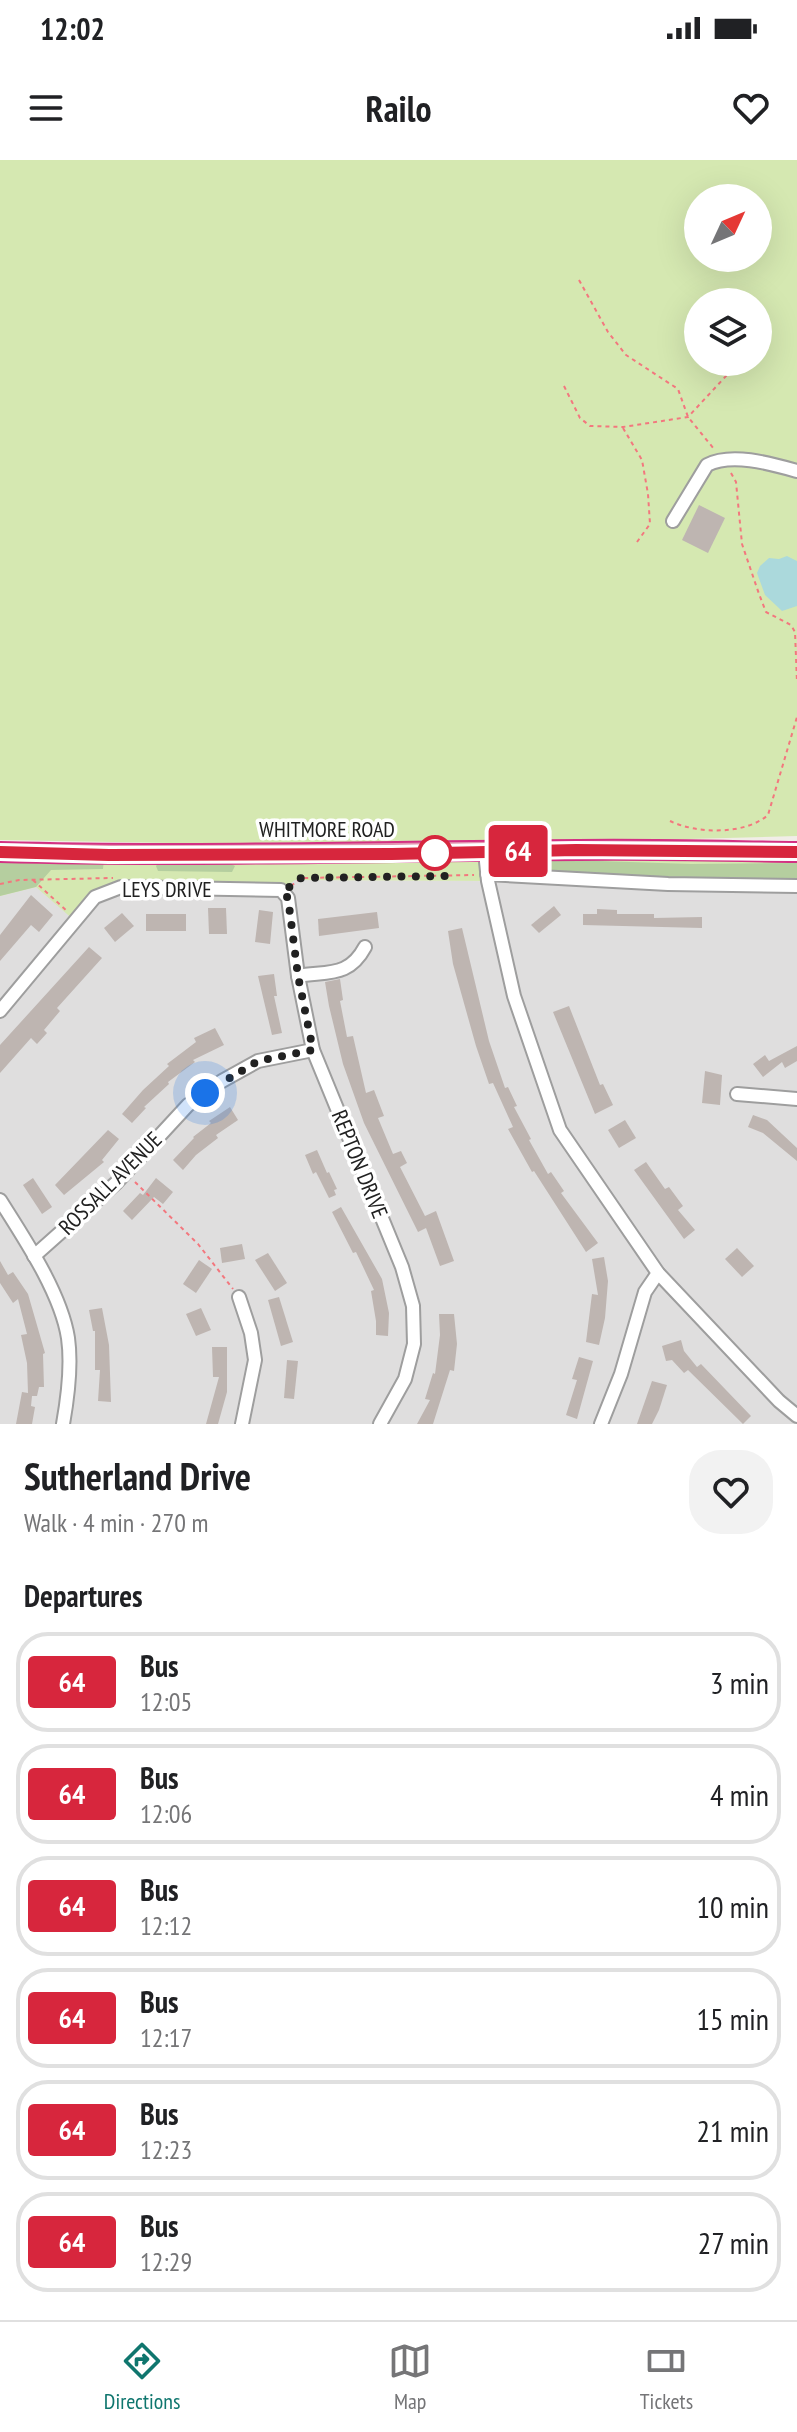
<!DOCTYPE html>
<meta charset="utf-8">
<style>
:root{--surface:#fff;--page:#f2f2f2;--text:#202124;--muted:#757577;--line:#e0e0e0;--accent:#0f766e}
body{margin:0;font-family:"PT Sans Narrow",sans-serif;background:var(--page);color:var(--text);height:100vh;display:flex;flex-direction:column;font-size:30px;white-space:nowrap}
*{box-sizing:border-box;margin:0}
p{font-size:26px;color:var(--muted)}
.icon{flex:none;width:44px;height:44px;fill:none;stroke:currentColor;stroke-width:2;stroke-linecap:round;stroke-linejoin:round}
.map{position:relative;height:1264px;overflow:hidden}
.panel{display:flex;flex-direction:column;background:var(--surface);flex:1}
.panel>*{flex:none}
.badge{padding:0 16px;border-radius:6px;font-size:28px;line-height:52px}
.needle{width:52px;rotate:46deg}
.controls{position:absolute;left:684px;top:24px;display:grid;gap:16px}
.controls a{display:grid;place-items:center;width:88px;height:88px;border-radius:50%;background:var(--surface);box-shadow:0 8px 32px #0002;font-size:40px}
.you{position:absolute;width:40px;height:40px;margin:-20px;border:6px solid #fff;border-radius:50%;background:#1a73e8;box-shadow:0 0 0 12px #1a73e833}
.map>.badge{position:absolute;translate:-50% -50%;box-shadow:0 0 0 4px #fff}
h2{padding:0 24px;font-size:30px;line-height:72px}
.round{display:grid;place-items:center;flex:none;width:84px;height:84px;border-radius:32px;background:var(--page)}
.headline{display:flex;align-items:center;justify-content:space-between;height:136px;padding:0 24px}
h1{font-size:38px;font-weight:600;line-height:60px}
ul{padding:0;list-style:none}
li{display:flex;align-items:center;gap:24px;height:100px;margin:0 16px 12px;padding:0 8px;border:4px solid var(--line);border-radius:32px}
li div{flex:1}
li b{display:block;font-size:30px}
li em{font-style:normal}
li .badge{min-width:88px;font-weight:700;text-align:center}
.status{display:flex;justify-content:space-between;align-items:center;height:56px;padding:0 40px;background:var(--surface);direction:ltr}
.status svg{height:22px;fill:currentColor}
header{display:flex;justify-content:space-between;align-items:center;height:104px;padding:0 24px;background:var(--surface);font-size:36px;font-weight:600}
.dock{display:flex;justify-content:space-around;align-items:center;height:112px;border-top:2px solid var(--line);background:var(--surface);font-size:22px;color:var(--muted)}
.dock a{display:grid;justify-items:center;gap:4px}
.dock .selected{color:var(--accent)}
.map>svg:first-child{display:block}
</style>
<div class="status"><b>12:02</b><svg viewBox="0 0 49 12"><path d="M0 12V9h3v3zM5 12V6h3v6zM10 12V3h3v9zM15 12V0h3v12zM26 1h20v11H26zM47 4h2v5h-2z"/></svg></div>
<header><svg class="icon" aria-label="menu" viewBox="0 0 24 24"><path d="M4 6h16M4 12h16M4 18h16"/></svg>Railo<svg class="icon" aria-label="heart" viewBox="0 0 24 24"><path d="M12 20l-8-8c-3-5 5-10 8-4 3-6 11-1 8 4z"/></svg></header>
<div class="map">
<svg width="797" height="1264" viewBox="0 0 797 1264">
<rect width="100%" height="100%" fill="#f1ede8"/>
<polygon fill="#dfdede" points="294,720 797,723 797,1264 0,1264 0,736 36,727 281,730"/>
<g fill="#d5e8b1" fill-rule="evenodd">
<path d="M0 0H797V676L390 687 0 680ZM698 38H758V98H698ZM698 142H758V202H698Z"/>
<polygon points="797,691 797,726 516,717 486,693 488,721 295,720 281,730 108,730 75,761 36,727 0,736 0,692"/>
</g>
<g fill="#b5ce9f">
<polygon points="505,698 691,704 797,703 797,719 653,719 496,713 496,704"/>
<polygon points="0,699 104,699 103,709 51,710 36,727 0,736"/>
<polygon points="160,701 226,701 235,706 232,712 158,711 156,706"/>
</g>
<polygon fill="#abd9dc" points="787,396 797,401 797,446 782,451 765,435 757,413 760,406 769,398 779,399"/>
<g fill="#beb5b1">
<polygon points="699,345 725,358 708,393 682,380"/>
<polygon points="31,735 53,755 39,772 31,765 0,801 0,775"/>
<polygon points="554,746 561,755 539,773 531,765"/>
<polygon points="208,748 226,748 227,774 209,774"/>
<polygon points="597,749 617,750 617,754 654,754 654,758 702,757 702,768 583,765 583,754 597,754"/>
<polygon points="259,750 273,752 270,784 255,782"/>
<polygon points="377,752 379,768 319,776 318,759"/>
<polygon points="122,753 134,766 115,782 104,768"/>
<rect x="146" y="754" width="40" height="17"/>
<polygon points="462,768 489,881 505,928 508,927 517,946 514,947 531,979 529,980 548,1014 551,1012 564,1031 561,1033 598,1083 586,1092 534,1011 532,1012 508,969 513,967 493,923 489,924 476,886 453,804 448,771"/>
<polygon points="89,787 102,798 57,848 60,851 44,870 47,873 37,884 31,878 0,913 0,885"/>
<polygon points="274,814 277,836 274,836 282,873 272,875 258,816"/>
<polygon points="340,819 343,840 340,841 347,877 353,876 366,933 374,930 384,956 378,958 393,994 401,991 407,1003 400,1007 425,1056 436,1051 454,1101 440,1106 426,1068 418,1072 364,963 343,904 329,846 325,822"/>
<polygon points="569,846 600,925 603,924 613,945 595,954 553,852"/>
<polygon points="215,868 224,885 193,900 195,902 168,922 169,924 144,947 146,948 132,963 122,954 143,930 169,906 167,904 196,882 194,878"/>
<polygon points="797,886 797,901 785,908 782,902 763,917 753,904 765,895 769,901"/>
<polygon points="705,911 722,915 720,945 702,943"/>
<polygon points="230,947 238,960 216,975 218,978 196,995 183,1010 173,1000 194,978 193,977 211,963 209,961"/>
<polygon points="753,955 767,960 797,988 797,1001 763,973 748,967"/>
<polygon points="625,960 636,978 619,988 608,970"/>
<polygon points="108,970 119,979 102,1000 104,1002 64,1035 55,1025"/>
<polygon points="317,990 327,1013 329,1012 337,1029 334,1030 336,1035 329,1038 316,1012 313,1014 305,995"/>
<polygon points="646,1002 665,1029 669,1027 683,1046 678,1050 695,1070 684,1079 634,1010"/>
<polygon points="33,1018 52,1047 42,1054 23,1025"/>
<polygon points="156,1018 173,1032 163,1044 154,1037 132,1060 123,1051 140,1033 143,1035"/>
<polygon points="341,1047 382,1119 389,1153 388,1176 376,1175 376,1161 371,1131 374,1130 356,1092 353,1093 332,1052"/>
<polygon points="242,1084 245,1099 222,1103 220,1088"/>
<polygon points="737,1088 754,1106 742,1117 725,1099"/>
<polygon points="268,1093 287,1123 275,1131 255,1100"/>
<polygon points="604,1097 608,1121 605,1158 599,1185 586,1182 592,1134 598,1135 592,1099"/>
<polygon points="199,1100 212,1109 196,1133 183,1124"/>
<polygon points="0,1101 8,1115 13,1112 28,1134 45,1193 43,1194 44,1227 39,1227 37,1236 32,1236 31,1246 35,1247 32,1264 16,1264 22,1232 28,1233 27,1203 21,1175 27,1174 18,1139 13,1143 0,1123"/>
<polygon points="279,1137 293,1182 281,1186 268,1140"/>
<polygon points="102,1148 109,1185 111,1242 98,1241 100,1210 95,1210 95,1171 93,1171 89,1150"/>
<polygon points="201,1148 211,1170 196,1176 186,1154"/>
<polygon points="439,1154 454,1154 457,1184 454,1211 450,1210 433,1264 417,1264 430,1240 425,1239 433,1213 435,1214 440,1175"/>
<polygon points="681,1180 684,1191 697,1207 701,1204 751,1256 743,1264 688,1210 684,1213 672,1200 666,1201 662,1186"/>
<polygon points="212,1187 227,1187 227,1232 218,1264 206,1264 219,1217 213,1217"/>
<polygon points="579,1197 593,1201 577,1259 566,1255 577,1220 572,1219"/>
<polygon points="287,1200 298,1201 294,1239 284,1238"/>
<polygon points="652,1221 667,1225 659,1250 652,1264 637,1264"/>
</g>
<g fill="none" stroke-linecap="round" stroke-linejoin="round">
<defs>
<g id="minor">
<path d="M673 361 707 305C732 292 772 304 797 311"/>
<polyline points="485,692 488,721 514,836 560,970 658,1113 779,1241 797,1256"/>
<polyline points="487,714 668,724 797,726"/>
<path d="M298 816C329 811 349 817 365 787"/>
<polyline points="0,851 95,737 121,727 281,730 288,738 298,816 313,890 402,1107 413,1146 414,1184 405,1219 380,1264"/>
<polyline points="737,934 797,939"/>
<path d="M0 1040C24 1078 61 1133 68 1178 72 1206 68 1236 63 1264"/>
<polyline points="34,1096 116,1023 188,945 222,921 258,901 313,890"/>
<polyline points="239,1137 251,1173 255,1200 242,1264"/>
<polyline points="601,1264 621,1214 645,1132 658,1113"/>
</g>
<path id="highway" d="M0 692C193 697 385 691 578 690 651 689 724 691 797 692"/>
</defs>
<use href="#minor" stroke="#9e9e9e" stroke-width="16"/>
<use href="#highway" stroke="#d33183" stroke-width="22"/>
<g stroke="#f3777e" stroke-width="2" stroke-dasharray="4 4" stroke-linecap="butt">
<polyline points="579,120 608,172 626,195 678,229 688,257 714,289"/>
<polyline points="564,226 580,258 590,266 623,267 688,257 739,202"/>
<polyline points="623,268 642,300 648,334 650,364 637,382"/>
<polyline points="731,313 736,322 742,384 759,434 766,452 791,465 795,472 797,522"/>
<path d="M670 661C697 674 745 675 768 655L797 557"/>
<polyline points="33,720 67,751"/>
<polyline points="0,724 19,720 113,718"/>
<polyline points="291,726 301,718 474,715"/>
<polyline points="135,1022 198,1084 233,1129"/>
</g>
<use href="#minor" stroke="#fff" stroke-width="12"/>
<use href="#highway" stroke="#e495b0" stroke-width="18"/>
</g>
<g fill="none" stroke-linecap="round" stroke-linejoin="round">
<defs>
<polyline id="line" points="0,692 109,695 392,694 576,690 797,692"/>
</defs>
<use href="#line" stroke="#fff" stroke-width="18"/>
<use href="#line" stroke="#d7263d" stroke-width="12"/>
<polyline stroke="#212121" stroke-width="8" stroke-dasharray="0 14.4" points="205,933 258,901 313,890 298,816 288,738 283,732 301,718 446,716 435,693"/>
</g>
<circle fill="#fff" stroke="#d7263d" stroke-width="4" cx="435" cy="693" r="16"/>
<g text-anchor="middle" dominant-baseline="central" stroke-width="7" stroke-linejoin="round" paint-order="stroke">
<g font-size="22" fill="#212121" stroke="#fff">
<text x="327" y="669">WHITMORE ROAD</text>
<text x="167" y="729">LEYS DRIVE</text>
<text transform="translate(360 1004) rotate(68)">REPTON DRIVE</text>
<text transform="translate(110 1023) rotate(-45)">ROSSALL AVENUE</text>
</g>
</g>
</svg>
<div class="controls">
<a><svg class="needle" viewBox="-14 -14 28 28"><path d="M0-13l5 13h-10z" fill="#e53935"/><path d="M0 13l5-13h-10z" fill="#757577"/></svg></a>
<a><svg class="icon" aria-label="layers" viewBox="0 0 24 24"><path d="M12 4l9 5-9 5-9-5zM3 14l9 5 9-5"/></svg></a>
</div>
<div class="you" style="left:205px;top:933px"></div>
<b class="badge" style="left:518px;top:691px;background:#d7263d;color:#fff">64</b>
</div>
<section class="panel">
<div class="headline"><div><h1>Sutherland Drive</h1><p>Walk · 4 min · 270 m</p></div><a class="round"><svg class="icon" aria-label="heart" viewBox="0 0 24 24"><path d="M12 20l-8-8c-3-5 5-10 8-4 3-6 11-1 8 4z"/></svg></a></div>
<h2>Departures</h2>
<ul>
<li><span class="badge" style="background:#d7263d;color:#fff">64</span><div><b>Bus</b><p>12:05</p></div><em>3 min</em></li>
<li><span class="badge" style="background:#d7263d;color:#fff">64</span><div><b>Bus</b><p>12:06</p></div><em>4 min</em></li>
<li><span class="badge" style="background:#d7263d;color:#fff">64</span><div><b>Bus</b><p>12:12</p></div><em>10 min</em></li>
<li><span class="badge" style="background:#d7263d;color:#fff">64</span><div><b>Bus</b><p>12:17</p></div><em>15 min</em></li>
<li><span class="badge" style="background:#d7263d;color:#fff">64</span><div><b>Bus</b><p>12:23</p></div><em>21 min</em></li>
<li><span class="badge" style="background:#d7263d;color:#fff">64</span><div><b>Bus</b><p>12:29</p></div><em>27 min</em></li>
</ul>
</section>
<nav class="dock">
<a class="selected"><svg class="icon" aria-label="directions" viewBox="0 0 24 24"><path d="M12 3l9 9-9 9-9-9zM9 14v-3h6M13 9l2 2-2 2"/></svg>Directions</a>
<a><svg class="icon" aria-label="map" viewBox="0 0 24 24"><path d="M3 6l6-2 6 2 6-2v14l-6 2-6-2-6 2zM9 4v14M15 6v14"/></svg>Map</a>
<a><svg class="icon" aria-label="tickets" viewBox="0 0 24 24"><path d="M3 7h18v10H3zM15 7v10"/></svg>Tickets</a>
</nav>
